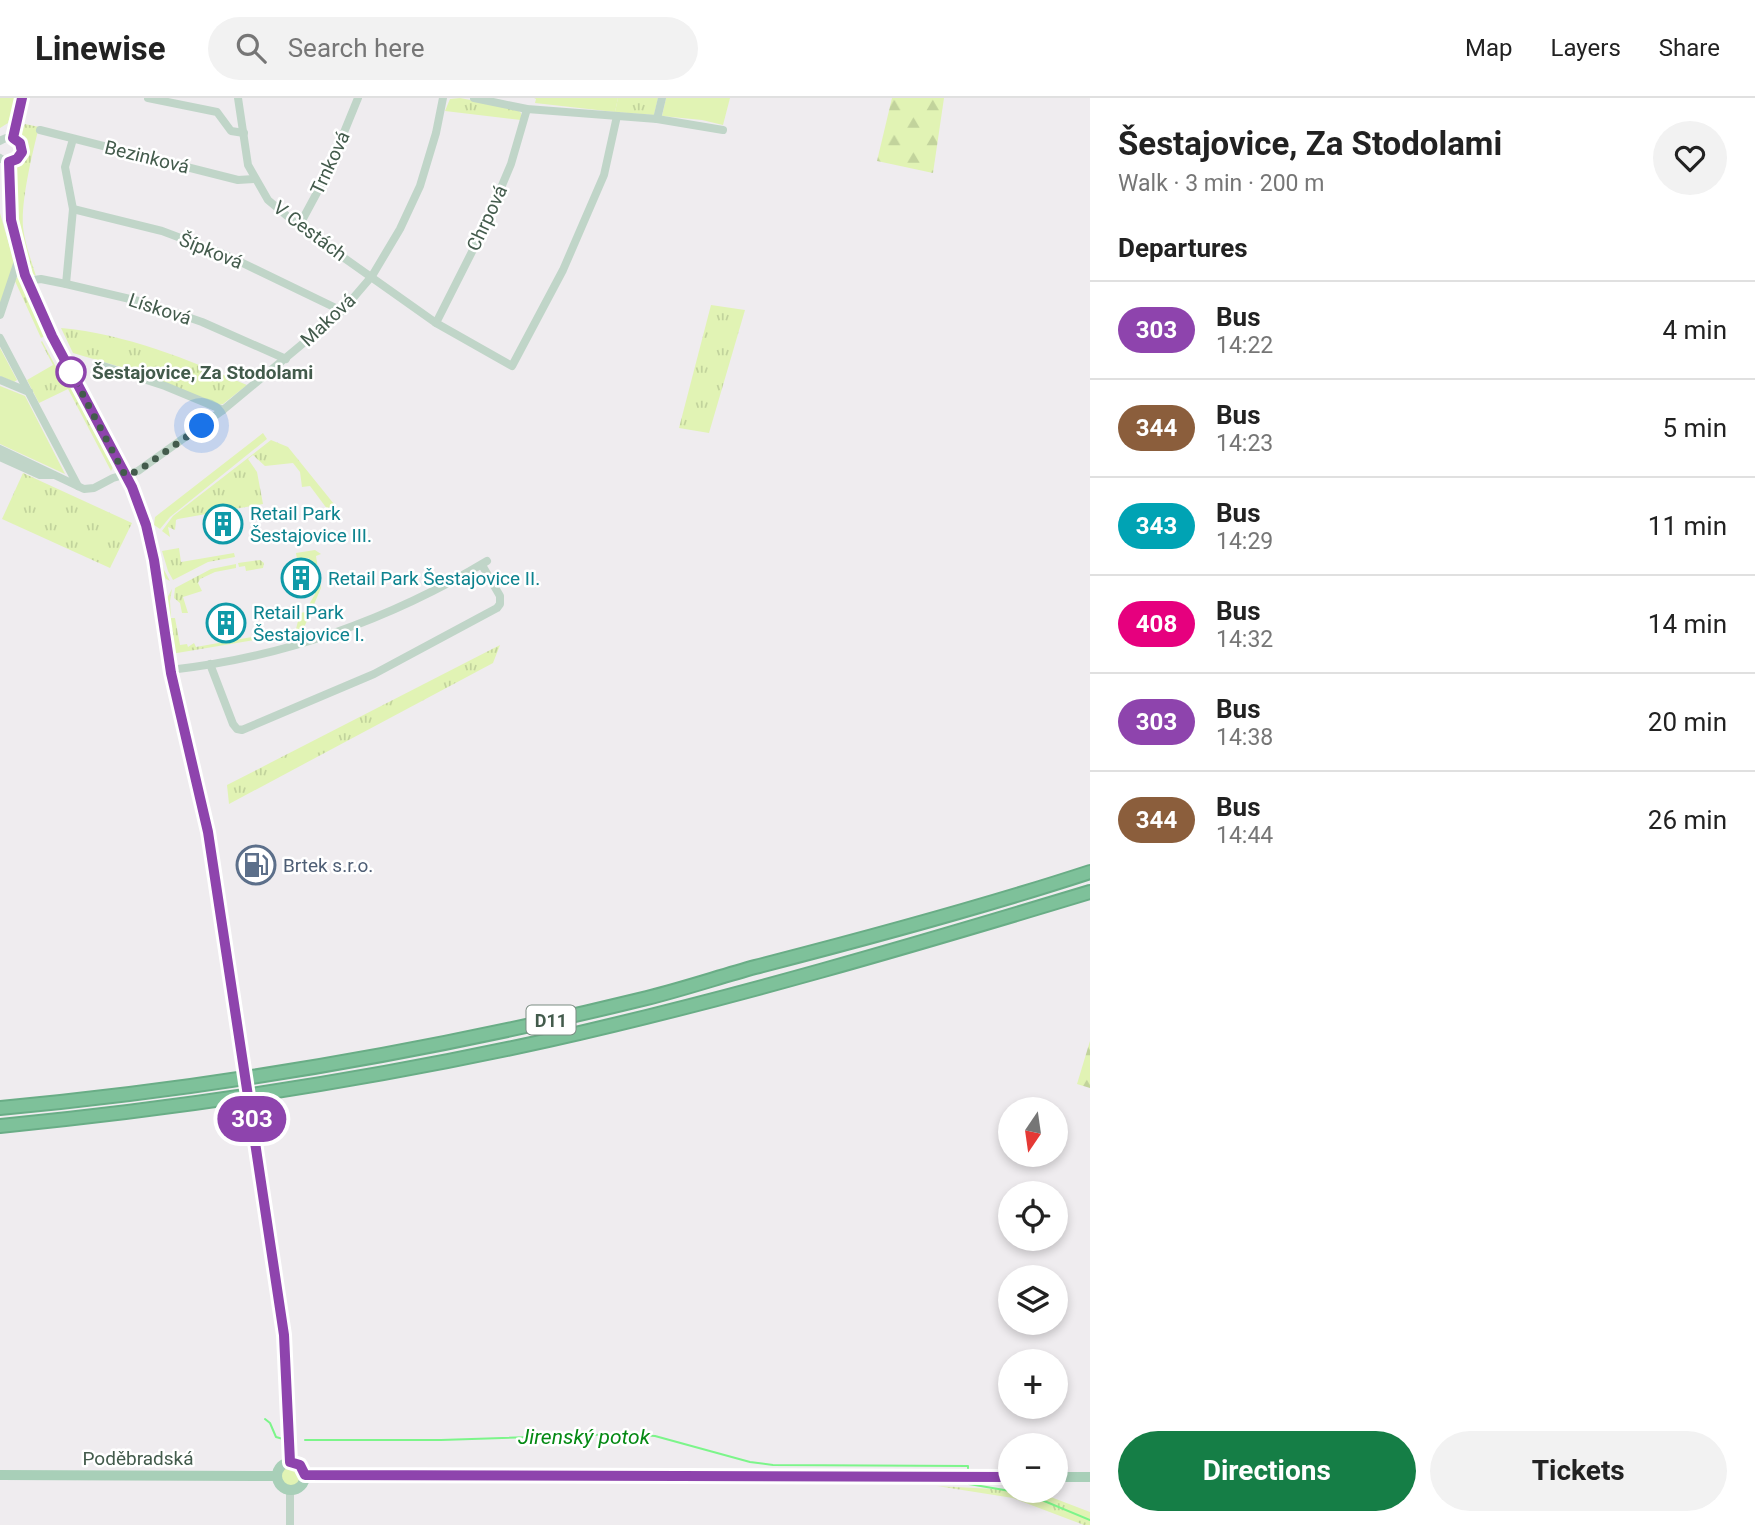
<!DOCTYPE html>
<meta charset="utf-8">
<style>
:root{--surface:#fff;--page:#f2f2f2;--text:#222;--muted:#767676;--line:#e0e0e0;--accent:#157e46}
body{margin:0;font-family:Roboto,sans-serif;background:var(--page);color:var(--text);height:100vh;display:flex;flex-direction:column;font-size:26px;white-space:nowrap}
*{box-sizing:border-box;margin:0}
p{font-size:23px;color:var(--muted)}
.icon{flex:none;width:38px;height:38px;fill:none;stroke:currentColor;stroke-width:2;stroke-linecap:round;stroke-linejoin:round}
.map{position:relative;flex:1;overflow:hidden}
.side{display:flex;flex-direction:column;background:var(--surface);width:665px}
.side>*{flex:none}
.badge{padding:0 14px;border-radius:23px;font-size:24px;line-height:46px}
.needle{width:46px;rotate:193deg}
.controls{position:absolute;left:998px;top:999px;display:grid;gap:14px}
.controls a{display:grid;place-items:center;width:70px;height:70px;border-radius:50%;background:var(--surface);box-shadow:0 4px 10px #0003;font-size:35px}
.you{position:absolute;width:35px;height:35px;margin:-18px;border:5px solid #fff;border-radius:50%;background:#1a73e8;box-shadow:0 0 0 10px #1a73e833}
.map>.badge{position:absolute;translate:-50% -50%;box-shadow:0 0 0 4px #fff}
h2{padding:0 28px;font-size:26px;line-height:63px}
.round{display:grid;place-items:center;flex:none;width:74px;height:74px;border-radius:37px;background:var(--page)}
.overview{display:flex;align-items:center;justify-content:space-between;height:119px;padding:0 28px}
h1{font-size:33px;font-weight:700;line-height:52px}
.action{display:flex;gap:14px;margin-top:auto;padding:14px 28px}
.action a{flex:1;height:80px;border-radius:42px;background:var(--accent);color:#fff;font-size:28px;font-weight:700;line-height:80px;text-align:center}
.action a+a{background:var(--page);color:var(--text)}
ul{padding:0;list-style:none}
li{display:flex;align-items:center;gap:21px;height:98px;padding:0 28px;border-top:2px solid var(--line)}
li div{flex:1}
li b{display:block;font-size:26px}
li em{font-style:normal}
li .badge{min-width:77px;font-weight:700;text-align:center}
header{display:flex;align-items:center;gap:42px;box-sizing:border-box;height:98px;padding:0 35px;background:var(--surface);border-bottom:2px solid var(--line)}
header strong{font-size:33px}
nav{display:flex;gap:38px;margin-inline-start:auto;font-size:24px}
.search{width:490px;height:63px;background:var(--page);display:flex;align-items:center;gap:18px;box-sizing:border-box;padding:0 24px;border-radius:38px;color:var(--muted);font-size:26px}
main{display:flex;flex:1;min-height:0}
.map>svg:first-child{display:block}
</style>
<header>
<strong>Linewise</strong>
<div class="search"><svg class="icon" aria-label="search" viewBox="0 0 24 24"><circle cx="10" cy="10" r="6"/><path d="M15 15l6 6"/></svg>Search here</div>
<nav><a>Map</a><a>Layers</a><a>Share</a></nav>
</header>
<main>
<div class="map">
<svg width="1090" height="1427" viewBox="0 0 1090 1427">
<defs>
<pattern id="grass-tufts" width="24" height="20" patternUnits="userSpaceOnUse" patternTransform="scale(1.75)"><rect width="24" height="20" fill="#e1f3b4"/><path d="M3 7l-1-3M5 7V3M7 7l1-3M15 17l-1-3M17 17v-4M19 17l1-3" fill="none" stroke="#c2d39c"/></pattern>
<pattern id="forest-firs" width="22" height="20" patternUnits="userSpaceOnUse" patternTransform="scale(1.75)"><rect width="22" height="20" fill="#e1f3b4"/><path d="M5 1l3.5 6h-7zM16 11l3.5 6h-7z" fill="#c2d39c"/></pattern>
</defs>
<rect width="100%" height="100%" fill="#efecef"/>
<g fill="url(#grass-tufts)">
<polygon points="460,0 517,11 521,15 521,22 445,13 450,1"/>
<polygon points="618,0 658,0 654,17 615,14"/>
<path d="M25 26 39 29C32 56 21 103 23 129 25 146 31 162 36 178L27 173 14 117 13 73 25 54 19 37V27L24 28Z"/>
<polygon points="18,175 20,178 22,178 51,241 47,243 45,238 41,240 15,183"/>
<polygon points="711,207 745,212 709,335 679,330"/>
<path d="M61 230C126 236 187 261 247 287L223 306 218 307 144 276 73 255Z"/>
<polygon points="42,243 62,280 67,278 114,367 111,373 68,291 39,305 27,282 53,267 41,244"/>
<polygon points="263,335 267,341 170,419 160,431 154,427 155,419"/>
<polygon points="271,342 288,349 338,411 332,419 329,418 328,412 310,388 302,389 300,374 293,365 265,368 253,357 248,361 257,374 263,406 178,421 176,422 175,432 168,429 170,439 162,433 173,418"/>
<polygon points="23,375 132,425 110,470 2,421"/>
<polygon points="152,428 164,472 170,483 166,481 162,475 149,429"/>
<polygon points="179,450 181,464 234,455 235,459 208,464 173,482 168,473 162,453"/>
<polygon points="315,452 321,456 316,458 321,490 303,532 297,535 171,556 167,500 172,491 170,503 171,520 175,520 180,547 187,546 188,549 194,545 196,549 296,531 300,515 305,514 315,496 309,460 297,461 296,455"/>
<polygon points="260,462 264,465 263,470 246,473 245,468 239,469 238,465"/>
<polygon points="236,466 236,470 215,474 200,481 198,485 202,493 183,499 188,515 182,515 180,505 174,500 175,490 211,471"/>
<polygon points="500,547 493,565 229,706 227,687"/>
<circle cx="291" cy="1378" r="10"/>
<polygon points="937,1388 1035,1393 1090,1414 1090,1427 1084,1427 1013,1400"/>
</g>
<g fill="url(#forest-firs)">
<polygon points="892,0 944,0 933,75 877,63"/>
<polygon points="1090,943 1090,990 1077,986"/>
</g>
<g fill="#e1f3b4">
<polygon points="0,0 16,0 8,25 0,30"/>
<polygon points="534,0 618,0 615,14 535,5 536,1"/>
<polygon points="666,0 730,0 723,27 702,22 662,18"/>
<polygon points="0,115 15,167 0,206"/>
<polygon points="0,250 17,282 14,284 0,278"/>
<polygon points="0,288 25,298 65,376 0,346"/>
</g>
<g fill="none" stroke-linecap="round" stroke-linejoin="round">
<g stroke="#7cf58a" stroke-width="2">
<polyline points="265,1321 270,1325 276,1339 283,1341"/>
<polyline points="305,1342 441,1342 623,1336 655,1338 750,1364 773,1367 968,1368 968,1373"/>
<polyline points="969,1382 969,1386 1010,1393"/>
<polyline points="1012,1393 1025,1395 1090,1422"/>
</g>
<defs>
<g id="highway">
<path d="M0 1010C218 990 435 952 647 900 683 891 719 879 755 869 868 840 980 810 1090 774"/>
<path d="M0 1028C184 1010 368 982 549 942 731 901 911 848 1090 794"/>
</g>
</defs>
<use href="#highway" stroke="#69ad86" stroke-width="16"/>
<g stroke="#c0d5c8" stroke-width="8">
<polyline points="148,0 217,14 231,33 244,35"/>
<polyline points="238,0 248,67 268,102 299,128 436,225 512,268 563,172 604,77 617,18"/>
<polyline points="474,0 527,11 657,21 723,32"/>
<polyline points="657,21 662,0"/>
<polyline points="40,32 238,82 254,81"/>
<polyline points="13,40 22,0"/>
<path d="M0 43C28 25 28 79 0 60"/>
<polyline points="9,64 10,118 25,177 52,238 132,389 146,427 160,494 171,575 208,734 244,969"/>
<polyline points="73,111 162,133 226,157 342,213"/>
<polyline points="299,128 327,76 358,0"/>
<polyline points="27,183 41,181 66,186 147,205 202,224 286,261"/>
<polyline points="66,186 73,111 65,69 73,41"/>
<polyline points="0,217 19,160"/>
<polyline points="436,225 484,130 511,66 527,11"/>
<polyline points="0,240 78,388"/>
<polyline points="97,266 165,288 223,312"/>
<polyline points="0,282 29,294"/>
<polyline points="0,351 84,391 94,390 113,380 138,373 223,312 342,213 372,178 400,131 420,88 436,35 443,0"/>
<polyline points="0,359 40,377 53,377"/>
<polyline points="210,566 233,626 237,631 242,632 374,576 497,510 500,506 500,498 482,467"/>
<path d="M170 572C282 560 391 521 487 463"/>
<polyline points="250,1006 283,1237 290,1364"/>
<polyline points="290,1392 290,1427"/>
</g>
<g stroke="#a8cfb8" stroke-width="10">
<circle cx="291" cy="1378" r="14"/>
<polyline points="0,1377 277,1378"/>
<polyline points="305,1377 1010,1379"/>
<polyline points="1055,1379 1090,1379"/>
</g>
<use href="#highway" stroke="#7ec19a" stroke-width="12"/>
</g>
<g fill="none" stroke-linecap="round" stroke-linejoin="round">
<defs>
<polyline id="line" points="22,0 13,40 20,45 22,54 17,61 9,64 11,122 25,177 52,238 132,389 146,427 154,462 171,575 208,734 253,1031 284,1237 290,1364 300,1367 305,1377 1010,1379"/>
</defs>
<use href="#line" stroke="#fff" stroke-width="16"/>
<use href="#line" stroke="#8e44ad" stroke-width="10"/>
<polyline stroke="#435b4c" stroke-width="7" stroke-dasharray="0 12.6" points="71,274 125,377 138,373 202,328"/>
</g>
<defs>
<symbol id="building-ring" viewBox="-11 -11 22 22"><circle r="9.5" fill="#fff" stroke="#0f9aa8" stroke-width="1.5"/><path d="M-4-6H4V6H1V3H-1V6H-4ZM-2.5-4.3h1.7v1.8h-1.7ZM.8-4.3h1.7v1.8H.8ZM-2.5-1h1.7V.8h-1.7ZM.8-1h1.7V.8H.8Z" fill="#0f9aa8"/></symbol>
<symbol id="fuel-ring" viewBox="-11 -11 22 22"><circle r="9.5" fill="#fff" stroke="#5c6f8a" stroke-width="1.5"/><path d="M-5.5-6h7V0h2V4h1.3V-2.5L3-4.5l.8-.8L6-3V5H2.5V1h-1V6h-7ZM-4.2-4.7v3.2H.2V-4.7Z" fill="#5c6f8a"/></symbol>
</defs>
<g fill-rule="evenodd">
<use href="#building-ring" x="201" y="404" width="44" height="44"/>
<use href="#building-ring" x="279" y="458" width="44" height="44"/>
<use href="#building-ring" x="204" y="503" width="44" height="44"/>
<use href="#fuel-ring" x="234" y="745" width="44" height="44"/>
</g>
<circle fill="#fff" stroke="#8e44ad" stroke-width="3.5" cx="71" cy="274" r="14"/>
<g text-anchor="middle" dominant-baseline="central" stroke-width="5" stroke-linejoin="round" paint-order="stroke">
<rect fill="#fff" stroke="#7b8c82" stroke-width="2" x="526.5" y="907.5" width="49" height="29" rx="5"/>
<g font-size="18" font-weight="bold" fill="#435b4c">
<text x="551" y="922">D11</text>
</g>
<g font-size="19" fill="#435b4c" stroke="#fff">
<text transform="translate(147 59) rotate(14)">Bezinková</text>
<text transform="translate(330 65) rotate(-65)">Trnková</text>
<text transform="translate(487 120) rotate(-65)">Chrpová</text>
<text transform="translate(310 133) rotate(37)">V Cestách</text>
<text transform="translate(211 153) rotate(22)">Šípková</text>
<text transform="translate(160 211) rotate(18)">Lísková</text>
<text transform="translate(328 222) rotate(-43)">Maková</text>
<text x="138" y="1360">Poděbradská</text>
</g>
<g font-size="19" font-weight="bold" fill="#435b4c" stroke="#fff" text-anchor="start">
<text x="92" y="274">Šestajovice, Za Stodolami</text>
</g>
<g font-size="19" fill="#0d838f" stroke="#fff" text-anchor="start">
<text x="250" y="415">Retail Park<tspan x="250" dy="22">Šestajovice III.</tspan></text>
<text x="328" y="480">Retail Park Šestajovice II.</text>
<text x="253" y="514">Retail Park<tspan x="253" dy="22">Šestajovice I.</tspan></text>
</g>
<g font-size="19" fill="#4e5e75" stroke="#fff" text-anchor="start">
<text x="283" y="767">Brtek s.r.o.</text>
</g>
<g font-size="21" font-style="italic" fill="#048913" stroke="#fff">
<text x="584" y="1339">Jirenský potok</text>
</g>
</g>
</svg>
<div class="controls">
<a><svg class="needle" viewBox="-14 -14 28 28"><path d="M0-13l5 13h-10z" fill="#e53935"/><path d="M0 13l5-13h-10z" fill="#767676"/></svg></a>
<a><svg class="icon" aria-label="locate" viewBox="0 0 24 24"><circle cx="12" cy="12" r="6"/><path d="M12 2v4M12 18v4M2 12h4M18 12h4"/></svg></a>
<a><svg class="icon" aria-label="layers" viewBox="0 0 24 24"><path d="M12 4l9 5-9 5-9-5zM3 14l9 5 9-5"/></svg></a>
<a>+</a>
<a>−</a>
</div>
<div class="you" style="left:202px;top:328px"></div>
<b class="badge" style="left:252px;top:1021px;background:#8e44ad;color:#fff">303</b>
</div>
<section class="side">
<div class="overview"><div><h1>Šestajovice, Za Stodolami</h1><p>Walk · 3 min · 200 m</p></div><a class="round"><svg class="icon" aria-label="heart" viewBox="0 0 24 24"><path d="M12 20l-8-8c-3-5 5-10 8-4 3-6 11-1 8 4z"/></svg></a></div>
<h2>Departures</h2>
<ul>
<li><span class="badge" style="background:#8e44ad;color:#fff">303</span><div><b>Bus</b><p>14:22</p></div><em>4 min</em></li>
<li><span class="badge" style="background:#8b5e3c;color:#fff">344</span><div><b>Bus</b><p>14:23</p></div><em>5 min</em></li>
<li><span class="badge" style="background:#00a3b4;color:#fff">343</span><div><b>Bus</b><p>14:29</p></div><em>11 min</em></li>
<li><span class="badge" style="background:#e6007e;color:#fff">408</span><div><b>Bus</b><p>14:32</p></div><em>14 min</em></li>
<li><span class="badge" style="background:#8e44ad;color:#fff">303</span><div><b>Bus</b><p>14:38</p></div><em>20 min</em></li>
<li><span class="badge" style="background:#8b5e3c;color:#fff">344</span><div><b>Bus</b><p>14:44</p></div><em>26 min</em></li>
</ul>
<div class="action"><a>Directions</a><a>Tickets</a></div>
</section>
</main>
